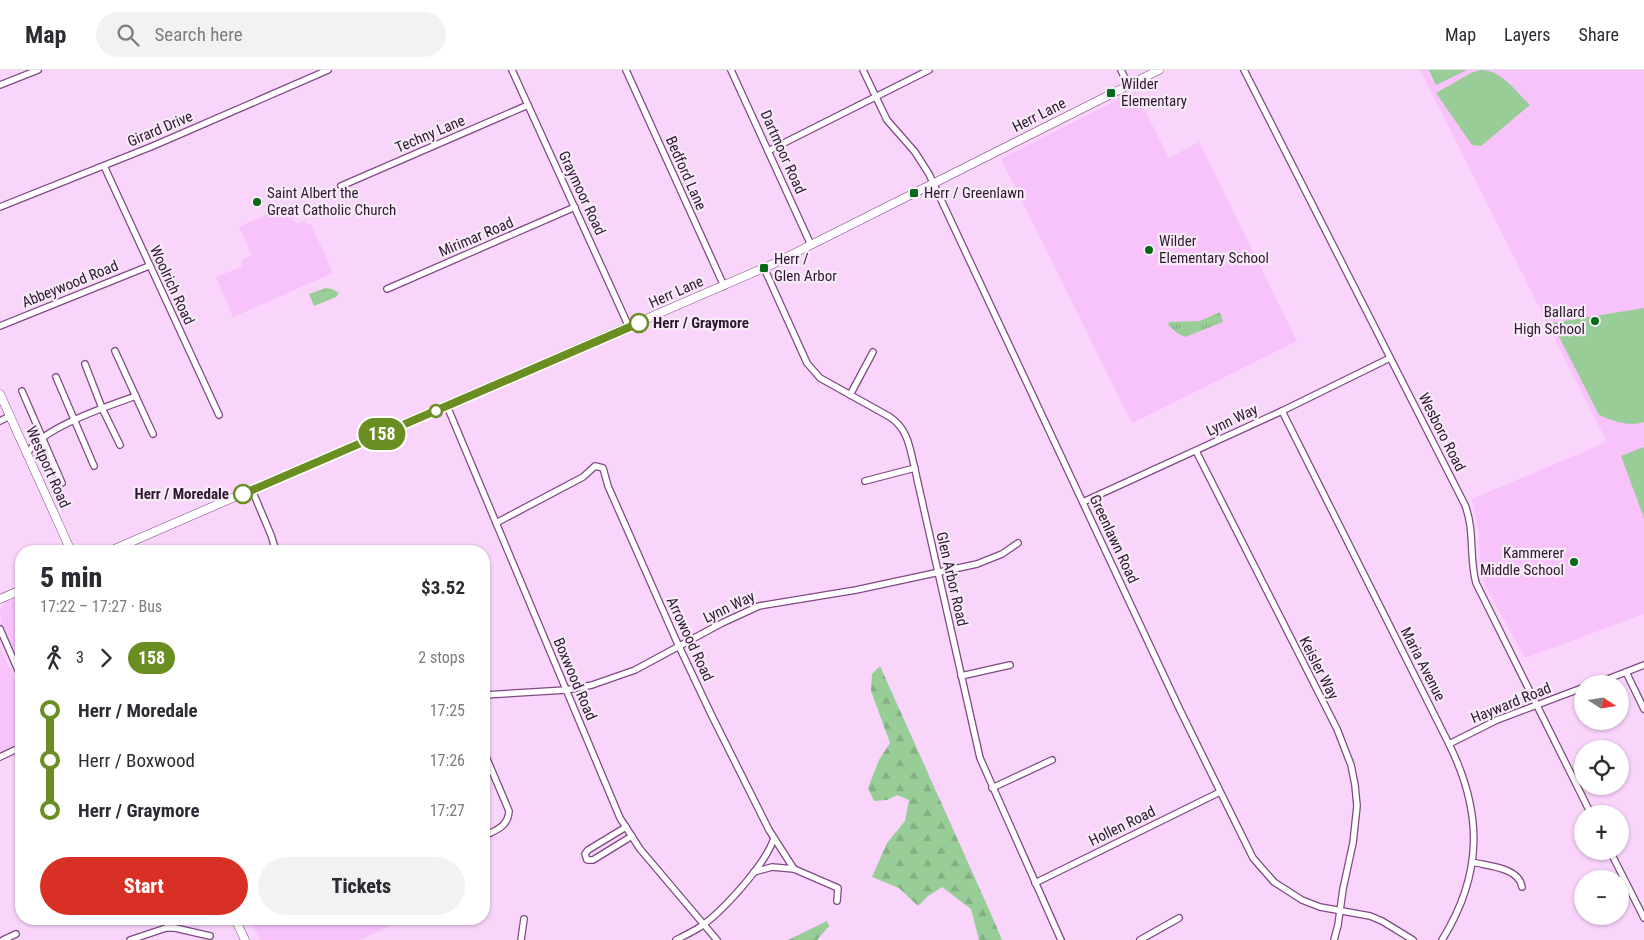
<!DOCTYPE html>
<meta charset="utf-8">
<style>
:root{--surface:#fff;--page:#f2f2f3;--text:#2b2b33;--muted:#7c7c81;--line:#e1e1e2;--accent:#d93025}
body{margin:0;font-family:"Roboto Condensed",sans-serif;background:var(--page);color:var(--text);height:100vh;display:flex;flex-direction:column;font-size:19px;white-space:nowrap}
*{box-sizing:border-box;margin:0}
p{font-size:16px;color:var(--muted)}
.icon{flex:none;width:28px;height:28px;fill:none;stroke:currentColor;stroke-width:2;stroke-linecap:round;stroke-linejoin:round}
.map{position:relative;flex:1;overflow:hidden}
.sheet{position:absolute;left:15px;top:475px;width:475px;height:380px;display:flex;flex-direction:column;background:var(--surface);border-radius:20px;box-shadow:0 1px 4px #0004}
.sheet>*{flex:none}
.badge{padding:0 10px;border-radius:16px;font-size:18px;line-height:32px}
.needle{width:32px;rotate:102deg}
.controls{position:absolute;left:1574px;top:605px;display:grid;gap:10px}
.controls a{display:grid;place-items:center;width:55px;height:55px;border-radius:50%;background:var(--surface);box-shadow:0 1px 4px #0004;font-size:25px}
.map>.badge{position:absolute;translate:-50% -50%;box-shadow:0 0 0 2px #fff}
.legs{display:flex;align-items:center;gap:8px;height:55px;padding:0 25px;font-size:16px}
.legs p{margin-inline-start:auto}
.headline{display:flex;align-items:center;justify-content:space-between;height:85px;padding:0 25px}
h1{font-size:28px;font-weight:800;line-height:38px}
.button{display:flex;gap:10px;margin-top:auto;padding:10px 25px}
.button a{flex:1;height:58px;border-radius:30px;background:var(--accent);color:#fff;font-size:20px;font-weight:800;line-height:58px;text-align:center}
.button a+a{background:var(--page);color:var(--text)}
ul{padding:0 25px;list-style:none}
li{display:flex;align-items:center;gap:18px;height:50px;font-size:19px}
li i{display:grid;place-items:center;width:8px;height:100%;margin:0 6px;background:currentColor}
li i::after{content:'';width:12px;height:12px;margin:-6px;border:4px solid;border-radius:50%;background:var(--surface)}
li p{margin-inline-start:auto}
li:first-child i{background:linear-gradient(#0000 50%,currentColor 0)}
li:last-child i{background:linear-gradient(currentColor 50%,#0000 0)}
header{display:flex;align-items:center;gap:30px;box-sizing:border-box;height:70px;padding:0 25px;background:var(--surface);border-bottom:1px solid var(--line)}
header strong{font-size:24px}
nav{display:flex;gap:28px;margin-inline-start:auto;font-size:18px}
.search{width:350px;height:45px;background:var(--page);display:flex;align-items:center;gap:12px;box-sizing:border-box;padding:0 18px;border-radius:28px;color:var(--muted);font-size:19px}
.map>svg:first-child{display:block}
</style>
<header>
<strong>Map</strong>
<div class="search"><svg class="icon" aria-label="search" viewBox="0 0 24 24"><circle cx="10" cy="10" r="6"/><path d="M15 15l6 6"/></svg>Search here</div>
<nav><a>Map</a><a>Layers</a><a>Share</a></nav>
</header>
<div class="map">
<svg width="1644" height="870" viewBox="0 0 1644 870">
<defs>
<pattern id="forest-firs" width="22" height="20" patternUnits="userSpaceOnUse" patternTransform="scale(1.25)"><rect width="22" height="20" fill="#98cd97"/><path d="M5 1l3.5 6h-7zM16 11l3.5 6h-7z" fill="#83af82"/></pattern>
<pattern id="park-tufts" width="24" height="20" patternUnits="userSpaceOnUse" patternTransform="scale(1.25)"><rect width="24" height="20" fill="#98cd97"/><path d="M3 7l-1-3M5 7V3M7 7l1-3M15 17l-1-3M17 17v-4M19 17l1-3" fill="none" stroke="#83af82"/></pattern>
</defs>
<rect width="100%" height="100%" fill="#f9d4fb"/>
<g fill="#f8c2fb">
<polygon points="1420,0 1644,0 1644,544 1525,588 1485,515 1480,492 1479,462 1472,429 1607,372"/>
<polygon points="1135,21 1169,88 1199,72 1297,271 1132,353 1001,89"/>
<polygon points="288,135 296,154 305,150 307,155 311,154 333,203 233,247 216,207 243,196 241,191 252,185 239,157"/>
<polygon points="21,526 21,596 3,558 0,543 1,538 6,532"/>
<polygon points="0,577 21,623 21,673 0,683"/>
<polygon points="250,849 397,849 398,852 360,870 260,870"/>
</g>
<g fill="#98cd97">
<polygon points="1429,0 1467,0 1436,15"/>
<path d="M1481 0C1502 0 1516 22 1530 35L1481 76 1472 75 1436 23 1471 3Z"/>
<path d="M1644 238V352C1628 357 1613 351 1599 345L1552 253Z"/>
<polygon points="1644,377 1644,448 1621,386"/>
</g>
<g fill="url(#forest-firs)">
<polygon points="880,596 991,844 1002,870 979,870 971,839 942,817 928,826 918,836 899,818 872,807 887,773 905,751 909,730 897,725 887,730 874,731 868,718 879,690 890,673 871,621 872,604"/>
<polygon points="827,851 829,856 817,870 788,870"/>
</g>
<g fill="url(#park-tufts)">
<polygon points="326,218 332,219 339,223 336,227 314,236 309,224"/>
<polygon points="1220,242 1223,252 1185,267 1177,263 1168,255 1169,252 1200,251"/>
</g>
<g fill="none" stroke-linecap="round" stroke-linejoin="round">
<defs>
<g id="street">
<polyline points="512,0 629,257"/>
<polyline points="626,0 724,216"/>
<polyline points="731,0 811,175"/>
<polyline points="863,0 887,50 915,82 929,104 1180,640 1253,788 1274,812 1302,830 1320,837 1370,846 1382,851 1413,870"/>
<polyline points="1121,0 1128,15"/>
<path d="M1244 0 1465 435C1475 461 1469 488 1476 513L1591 744"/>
<polyline points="0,15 38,0"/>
<polyline points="768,81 929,0"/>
<polyline points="104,96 219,345"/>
<polyline points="341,116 528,35"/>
<polyline points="0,137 153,76 328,0"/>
<path d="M764 198 807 293 820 308 890 347C906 358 909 373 913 391L980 688 1061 870"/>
<polyline points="387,219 575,137"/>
<polyline points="0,256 149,196"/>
<polyline points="115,281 153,364"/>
<polyline points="85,294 102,338 120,375"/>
<polyline points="56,307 94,396"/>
<polyline points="22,321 62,413"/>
<polyline points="850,325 873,282"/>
<polyline points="447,336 620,748 640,779 717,870"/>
<path d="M1282 341 1449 674C1483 743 1483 804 1442 870"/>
<polyline points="0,351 10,346"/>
<polyline points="1196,381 1337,659 1351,695 1355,715 1357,736 1353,773 1343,819 1338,855 1334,870"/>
<path d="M27 384C41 358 108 336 136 326"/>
<polyline points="865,411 915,398"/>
<polyline points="252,420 271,465 276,481"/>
<polyline points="1083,432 1282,341 1390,288"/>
<polyline points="496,453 583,407 595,396 603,398 608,416 676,570 711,644 769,760 794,799 838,818 837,831"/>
<polyline points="0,559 21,607"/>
<polyline points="1626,602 1644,639"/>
<polyline points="961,606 1010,595"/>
<polyline points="1595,614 1644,595"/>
<polyline points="484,625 566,620 592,615 635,600 722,553 759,536 856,520 977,494 1002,484 1018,473"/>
<polyline points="1449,674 1497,650 1582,618"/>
<path d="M484 682 509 741C508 757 496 760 484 766"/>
<polyline points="0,687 21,677"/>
<polyline points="992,718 1052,690"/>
<polyline points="626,757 588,780 585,784 587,790 593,790 632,766"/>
<polyline points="1610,781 1644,848"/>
<path d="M1472 792C1487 796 1519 797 1522 817"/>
<polyline points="754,802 772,797 794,799"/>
<polyline points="1035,813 1220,722"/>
<polyline points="3,870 16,864"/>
<polyline points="130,870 166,858 175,858 210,866"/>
<polyline points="521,870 524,849"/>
<path d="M676 870C684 866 692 862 700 857 722 842 766 794 774 768"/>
<polyline points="1140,870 1179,848"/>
</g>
<g id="secondary">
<polyline points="0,324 71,481"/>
<polyline points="110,481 773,194 1159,0"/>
<polyline points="0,529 21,520"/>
<polyline points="235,849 245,870"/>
</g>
</defs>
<use href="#street" stroke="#7f4983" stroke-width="8"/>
<use href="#secondary" stroke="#7f4983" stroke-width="9"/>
<use href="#street" stroke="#fff" stroke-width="5.5"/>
<use href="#secondary" stroke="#fff" stroke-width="8"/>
</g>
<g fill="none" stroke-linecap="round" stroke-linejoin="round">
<defs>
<polyline id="line-1" points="243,424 639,253"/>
</defs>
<use href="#line-1" stroke="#fff" stroke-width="11"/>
<use href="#line-1" stroke="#6b8e23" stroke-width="8"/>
</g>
<g fill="#056a17" stroke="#f7ebf8" stroke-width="2">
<rect x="1106" y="18" width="10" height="10" rx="2.5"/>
<rect x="909" y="118" width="10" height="10" rx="2.5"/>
<circle cx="257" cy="132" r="5"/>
<circle cx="1149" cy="180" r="5"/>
<rect x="759" y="193" width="10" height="10" rx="2.5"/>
<circle cx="1595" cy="251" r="5"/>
<circle cx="1574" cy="492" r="5"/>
</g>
<g fill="#fff" stroke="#6b8e23" stroke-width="2.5">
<circle cx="639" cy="253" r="9"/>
<circle cx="436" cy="341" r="6"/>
<circle cx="243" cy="424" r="9"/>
</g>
<g text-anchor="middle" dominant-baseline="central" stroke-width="4.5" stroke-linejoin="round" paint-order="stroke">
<g font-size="15" fill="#2e1830" stroke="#f7ebf8" text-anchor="start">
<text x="1121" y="14">Wilder<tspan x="1121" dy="17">Elementary</tspan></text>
<text x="267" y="123">Saint Albert the<tspan x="267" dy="17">Great Catholic Church</tspan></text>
<text x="924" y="123">Herr / Greenlawn</text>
<text x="1159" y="171">Wilder<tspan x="1159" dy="17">Elementary School</tspan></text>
<text x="774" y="189">Herr /<tspan x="774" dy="17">Glen Arbor</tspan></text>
<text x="1585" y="242" text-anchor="end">Ballard<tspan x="1585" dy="17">High School</tspan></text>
<text x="1564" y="483" text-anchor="end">Kammerer<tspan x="1564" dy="17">Middle School</tspan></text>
</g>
<g font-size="15" fill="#2e1830" stroke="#f7ebf8">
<text transform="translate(1039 45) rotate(-27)">Herr Lane</text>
<text transform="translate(160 59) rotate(-23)">Girard Drive</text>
<text transform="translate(430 64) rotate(-23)">Techny Lane</text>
<text transform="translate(783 82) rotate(66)">Dartmoor Road</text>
<text transform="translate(686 103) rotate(66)">Bedford Lane</text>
<text transform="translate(582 123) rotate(65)">Graymoor Road</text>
<text transform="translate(476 167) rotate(-23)">Mirimar Road</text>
<text transform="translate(70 214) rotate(-22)">Abbeywood Road</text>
<text transform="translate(172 215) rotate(65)">Woolrich Road</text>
<text transform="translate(676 222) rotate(-24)">Herr Lane</text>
<text transform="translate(1232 350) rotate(-25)">Lynn Way</text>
<text transform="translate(1442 362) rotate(63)">Wesboro Road</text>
<text transform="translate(48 397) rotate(66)">Westport Road</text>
<text transform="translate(1114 469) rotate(65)">Greenlawn Road</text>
<text transform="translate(952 509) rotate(77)">Glen Arbor Road</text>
<text transform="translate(729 537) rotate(-25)">Lynn Way</text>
<text transform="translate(690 569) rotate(65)">Arrowood Road</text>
<text transform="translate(1423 594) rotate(63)">Maria Avenue</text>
<text transform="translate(1319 598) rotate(63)">Keisler Way</text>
<text transform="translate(575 609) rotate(67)">Boxwood Road</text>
<text transform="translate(1511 633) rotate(-22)">Hayward Road</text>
<text transform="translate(1122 756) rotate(-26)">Hollen Road</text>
</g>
<g font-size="15" font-weight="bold" fill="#2e1830" stroke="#f7ebf8" text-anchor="start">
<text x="653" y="253">Herr / Graymore</text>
<text x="229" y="424" text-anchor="end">Herr / Moredale</text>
</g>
</g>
</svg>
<div class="controls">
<a><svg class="needle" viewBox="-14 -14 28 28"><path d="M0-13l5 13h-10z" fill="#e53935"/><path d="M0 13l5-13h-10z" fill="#7c7c81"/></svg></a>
<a><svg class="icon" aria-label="locate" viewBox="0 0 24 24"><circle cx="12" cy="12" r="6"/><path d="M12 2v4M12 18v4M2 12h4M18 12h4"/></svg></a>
<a>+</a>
<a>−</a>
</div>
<b class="badge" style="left:382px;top:364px;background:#6b8e23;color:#fff">158</b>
<section class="sheet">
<div class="headline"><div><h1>5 min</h1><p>17:22 – 17:27 · Bus</p></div><b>$3.52</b></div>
<div class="legs"><svg class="icon" aria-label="walk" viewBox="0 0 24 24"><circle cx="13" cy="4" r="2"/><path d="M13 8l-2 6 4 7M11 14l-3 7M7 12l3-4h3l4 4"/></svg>3<svg class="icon" aria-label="forward" viewBox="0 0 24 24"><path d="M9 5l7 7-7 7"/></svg><b class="badge" style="background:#6b8e23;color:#fff">158</b><p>2 stops</p></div>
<ul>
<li><i style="color:#6b8e23"></i><b>Herr / Moredale</b><p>17:25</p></li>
<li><i style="color:#6b8e23"></i><span>Herr / Boxwood</span><p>17:26</p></li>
<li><i style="color:#6b8e23"></i><b>Herr / Graymore</b><p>17:27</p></li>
</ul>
<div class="button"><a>Start</a><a>Tickets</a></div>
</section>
</div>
